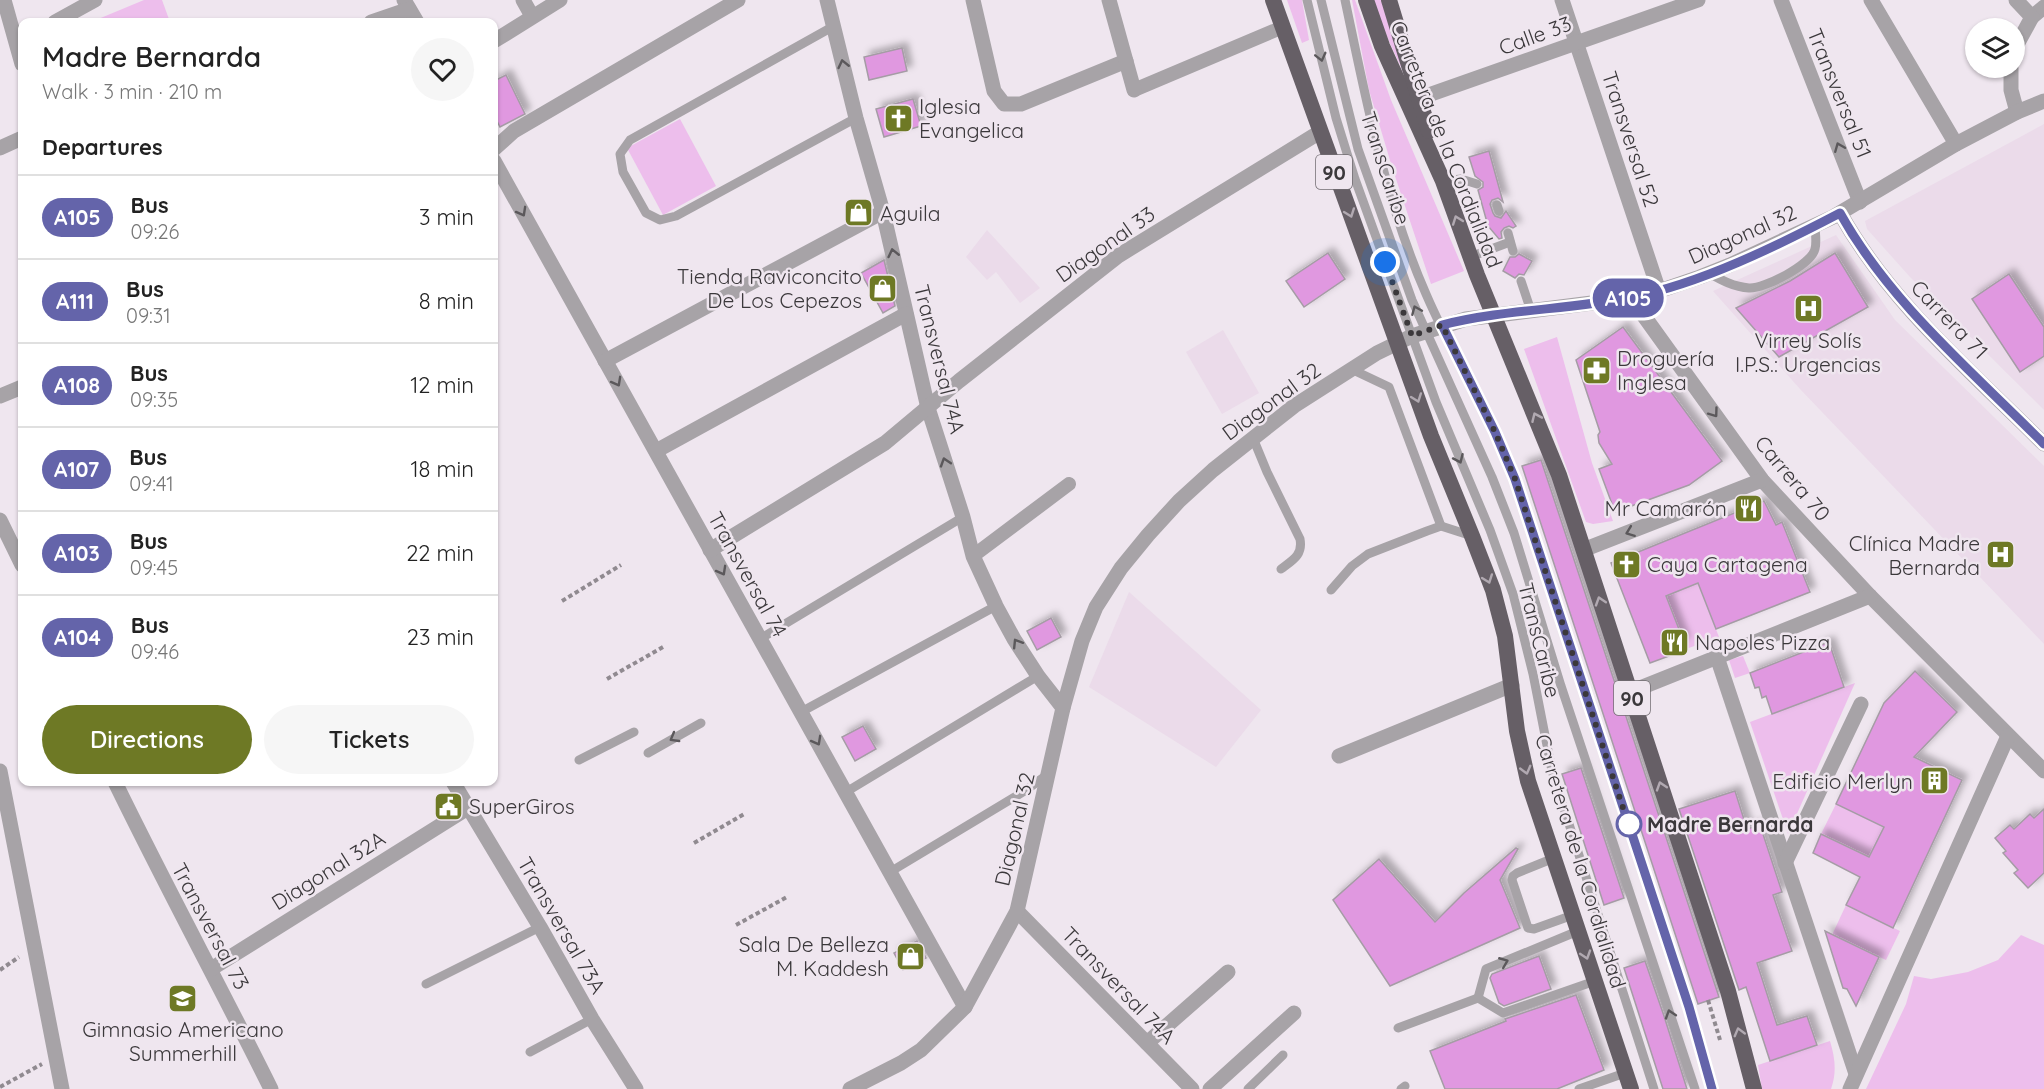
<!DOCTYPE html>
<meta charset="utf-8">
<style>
:root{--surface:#fff;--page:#f6f6f6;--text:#222;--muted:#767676;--line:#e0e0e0;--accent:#6e7925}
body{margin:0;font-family:Quicksand,sans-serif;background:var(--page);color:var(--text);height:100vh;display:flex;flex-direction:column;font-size:22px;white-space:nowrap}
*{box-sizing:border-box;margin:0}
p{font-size:20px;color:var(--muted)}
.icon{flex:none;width:33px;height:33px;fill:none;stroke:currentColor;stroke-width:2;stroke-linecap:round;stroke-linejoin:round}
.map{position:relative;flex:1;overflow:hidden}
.drawer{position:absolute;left:18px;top:18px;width:480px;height:768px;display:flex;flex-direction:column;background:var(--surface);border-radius:12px;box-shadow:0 2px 4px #0004}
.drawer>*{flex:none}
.badge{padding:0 12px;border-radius:20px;font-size:21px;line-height:39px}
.buttons{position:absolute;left:1965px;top:18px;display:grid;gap:12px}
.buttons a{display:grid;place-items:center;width:60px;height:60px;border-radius:50%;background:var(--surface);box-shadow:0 2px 4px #0004;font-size:30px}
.you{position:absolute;width:30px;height:30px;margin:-15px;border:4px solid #fff;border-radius:50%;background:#1a73e8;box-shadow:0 0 0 9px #1a73e833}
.map>.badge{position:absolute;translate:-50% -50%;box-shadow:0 0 0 3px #fff}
h2{padding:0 24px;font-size:22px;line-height:54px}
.round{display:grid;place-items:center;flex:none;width:63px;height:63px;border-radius:32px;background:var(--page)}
.headline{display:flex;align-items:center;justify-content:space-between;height:102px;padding:0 24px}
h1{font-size:28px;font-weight:600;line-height:45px}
.button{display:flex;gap:12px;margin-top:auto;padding:12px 24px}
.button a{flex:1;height:69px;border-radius:36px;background:var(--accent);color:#fff;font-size:24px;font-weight:600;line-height:69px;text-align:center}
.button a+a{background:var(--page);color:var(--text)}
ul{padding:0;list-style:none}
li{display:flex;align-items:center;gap:18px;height:84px;padding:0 24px;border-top:2px solid var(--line)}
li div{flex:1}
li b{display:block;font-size:22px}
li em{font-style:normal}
li .badge{min-width:66px;font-weight:700;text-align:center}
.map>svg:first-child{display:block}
</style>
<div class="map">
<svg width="2044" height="1089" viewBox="0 0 2044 1089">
<defs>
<filter id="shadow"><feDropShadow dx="5.5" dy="-5.5" stdDeviation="3" flood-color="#0004"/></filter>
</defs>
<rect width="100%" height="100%" fill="#efe6ef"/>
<g fill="#ebdbea">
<polygon points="2044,124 2044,410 1910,277 1867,229 1865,221"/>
<polygon points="987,230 1040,288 1020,303 996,272 987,280 966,257"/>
<polygon points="1836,235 1895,320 2044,466 2044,644 1800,389 1713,291"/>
<polygon points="1223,330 1259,393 1222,414 1186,352"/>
<polygon points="1129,592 1261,710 1216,767 1089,687"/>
</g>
<g fill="#edbeec">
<polygon points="144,0 162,0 170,22 91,22"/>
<polygon points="1287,0 1302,0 1309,40 1302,43"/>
<polygon points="1352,0 1355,0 1391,100 1464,271 1431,284 1392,167 1369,90"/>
<polygon points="1373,0 1381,0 1406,78 1381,24"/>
<polygon points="680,119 716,186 663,215 627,148"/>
<polygon points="1557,337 1592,463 1613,521 1593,524 1586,522 1524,349"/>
<polygon points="1698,583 1719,637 1686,649 1666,596"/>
<polygon points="1743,656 1750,673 1735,678 1729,660"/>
<polygon points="1855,683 1788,834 1750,722"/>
<polygon points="1836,804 1884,827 1869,857 1821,834"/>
<polygon points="1846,905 1900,931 1886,960 1832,935"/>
<polygon points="2021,935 2044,945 2044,1089 1866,1089 1906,1004 1914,976 1931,979 1968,972 1998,960"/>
<path d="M1830 1041C1835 1058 1837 1072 1831 1089H1762L1758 1065Z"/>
</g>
<g fill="#e098e0" stroke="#a59ca5" stroke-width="1.5" filter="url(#shadow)">
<polygon points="902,48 907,71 869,80 864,57"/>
<polygon points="506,75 525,114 500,127 494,115 494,81"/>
<polygon points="913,99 921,126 884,137 876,109"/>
<polygon points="1489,151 1503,202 1498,198 1492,200 1490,204 1493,213 1495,216 1501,218 1506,211 1516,226 1513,228 1509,226 1504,228 1501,232 1502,238 1499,239 1488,226 1478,190 1483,187 1483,182 1475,176 1469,157"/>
<polygon points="1328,253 1345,279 1304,307 1286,281"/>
<polygon points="1835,253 1868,307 1779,357 1736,308 1790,281"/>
<polygon points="1519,254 1532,261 1524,275 1519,274 1515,278 1503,271 1510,257 1515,257"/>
<polygon points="884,260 895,306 883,313 861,273"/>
<polygon points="2009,274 2044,327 2044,356 2020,372 1972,299"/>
<polygon points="1623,327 1722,461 1689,485 1615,512 1599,469 1612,464 1599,443 1598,435 1600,432 1576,360"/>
<polygon points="1541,460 1718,994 1719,997 1698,1004 1522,466"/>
<polygon points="1764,501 1776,525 1782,522 1810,592 1716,629 1698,583 1666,596 1684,642 1667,648 1669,656 1650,663 1611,563"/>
<polygon points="1051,618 1061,637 1037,650 1027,631"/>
<polygon points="1829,642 1844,687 1772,714 1766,696 1762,698 1759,687 1755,688 1750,673"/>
<polygon points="1915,671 1957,712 1914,757 1962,780 1893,928 1846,905 1860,877 1813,853 1821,834 1869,857 1884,827 1836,804 1884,703"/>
<polygon points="863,726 876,749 855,761 842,737"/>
<polygon points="1581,768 1624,898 1604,905 1562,774"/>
<polygon points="1735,791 1747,829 1760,825 1782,892 1773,895 1792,951 1757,963 1777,1025 1807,1016 1817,1045 1770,1061 1746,987 1739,990 1679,809"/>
<polygon points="2044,809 2044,873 2028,888 2014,873 2018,870 2003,853 2006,851 1995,838 2010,825 2014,829 2030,814 2034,818"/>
<polygon points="1516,848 1518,849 1500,880 1520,928 1390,986 1333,900 1379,859 1435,922 1464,893"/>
<polygon points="1825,931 1879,957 1856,1006 1847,989 1843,988"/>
<polygon points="917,941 926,958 903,970 894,953"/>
<polygon points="1539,956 1551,989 1504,1006 1499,1003 1490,978 1492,974"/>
<polygon points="1645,961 1664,1016 1687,1089 1663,1089 1624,968"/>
<polygon points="1576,995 1604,1070 1557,1089 1445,1089 1430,1051 1506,1021 1505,1019"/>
</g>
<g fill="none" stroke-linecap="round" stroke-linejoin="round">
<g stroke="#908a90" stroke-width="4" stroke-dasharray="4.5 3" stroke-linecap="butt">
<polyline points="562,601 621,565"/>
<polyline points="607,679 663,647"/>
<polyline points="694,843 746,813"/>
<polyline points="736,925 787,897"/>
<polyline points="0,970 19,957"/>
<polyline points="1708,1000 1720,1040"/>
<polyline points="0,1087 42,1064"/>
</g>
<g stroke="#a7a3a7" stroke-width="9">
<polyline points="1307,0 1336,118 1355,179 1436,402 1490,530 1513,594 1533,674 1552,771 1654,1089"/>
<polyline points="1321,0 1358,149 1412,300 1492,477 1514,533 1561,686 1695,1089"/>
<path d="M1345 0C1366 99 1385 201 1426 294 1453 357 1490 415 1515 479L1689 1007 1712 1089"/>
<polyline points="834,26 630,140 620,154 623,172 646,213 660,220 676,216 856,118"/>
<polyline points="1443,181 1461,179 1477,184"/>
<polyline points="1497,205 1499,211"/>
<polyline points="1508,233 1513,251"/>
<polyline points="1470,257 1510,242"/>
<path d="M1709 273C1721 280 1734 287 1749 288 1764 289 1811 265 1815 249 1817 242 1815 232 1815 225"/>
<polyline points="1521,281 1531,311"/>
<polyline points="1351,369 1389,387 1441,526"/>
<path d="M1253 438 1267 472 1300 539C1303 555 1293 560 1281 569"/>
<polyline points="1331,590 1352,566 1368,554 1427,531 1441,526 1472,536"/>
<polyline points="760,639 963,517"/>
<polyline points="801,712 996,606"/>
<polyline points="648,753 701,723"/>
<polyline points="579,760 634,732"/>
<polyline points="846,792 1038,676"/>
<polyline points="1554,858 1517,873 1513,876 1512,880 1528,928 1534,929 1573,915"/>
<polyline points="890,872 1023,792 1047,775"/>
<polyline points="426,984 540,927"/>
<polyline points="1478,998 1486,969 1578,931"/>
<polyline points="1398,1028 1478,998 1503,1013 1595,981"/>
<polyline points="530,1052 592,1019"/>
<polyline points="1248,1089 1283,1055"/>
<polyline points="1401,1089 1405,1086"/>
<polyline points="1579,1089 1625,1073"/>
</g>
<g stroke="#a7a3a7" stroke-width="14">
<polyline points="1134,90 1283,27"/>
<polyline points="973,556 1069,484"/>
</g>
<g stroke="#a7a3a7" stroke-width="15">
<polyline points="4,0 22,64"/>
<polyline points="404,0 417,22"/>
<polyline points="523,0 532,16"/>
<polyline points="827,0 856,118 883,212 928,408 963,517 973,556 996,606 1014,639 1038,676 1063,708"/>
<polyline points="973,0 994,91 1004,104 1021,104 1126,61"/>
<polyline points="1109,0 1134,90"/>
<polyline points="1562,0 1659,291"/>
<polyline points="1781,0 1860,202"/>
<polyline points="1871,0 1956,144"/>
<polyline points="2032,17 2044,7"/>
<polyline points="55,22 95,0"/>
<polyline points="371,22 409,9"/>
<polyline points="494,41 560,0"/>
<polyline points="2014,50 2032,17 2016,0"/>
<polyline points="2011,68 2011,90 2017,112"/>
<polyline points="1420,98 1698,0"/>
<polyline points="0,148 22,138"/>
<polyline points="494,149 514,131 738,0"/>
<polyline points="494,161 965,1007"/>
<polyline points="1631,298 1762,480 1870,596 2044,771"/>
<polyline points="605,361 883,212"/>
<polyline points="0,396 22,387"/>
<polyline points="656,451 906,314"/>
<polyline points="0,520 22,565"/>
<polyline points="710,550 885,443 959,381 1118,256 1320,132"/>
<polyline points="1583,550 1762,480"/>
<polyline points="1717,657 1856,1074"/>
<polyline points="1630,692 1870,596"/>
<polyline points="1339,756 1512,685"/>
<polyline points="0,771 62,1089"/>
<path d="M115 782C165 885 220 986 271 1089"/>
<polyline points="453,782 540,927 592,1019 636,1089"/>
<polyline points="1785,863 1861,704"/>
<polyline points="211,969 468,808"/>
<polyline points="1147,1043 1228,972"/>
<polyline points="1210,1089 1294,1013"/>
<polyline points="1850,1089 2008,736"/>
</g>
<g stroke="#a7a3a7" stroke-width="15">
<path d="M1840 213C1890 303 1972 372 2044 444"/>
<polyline points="1017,911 1192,1089"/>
<polyline points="850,1089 901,1063 921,1050 965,1007 1017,911 1063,708 1082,641 1096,607 1121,568 1148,535 1179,501 1213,470 1294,406 1377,353 1412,336 1466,319 1631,298 1659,291 1700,277 1730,265 1833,217 1956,144 2017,112 2044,101"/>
</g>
<g stroke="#665f66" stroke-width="16">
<polyline points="1273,0 1431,436 1472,536 1493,590 1505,636 1517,731 1528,781 1631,1089"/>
<polyline points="1366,0 1382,46 1443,181 1477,275 1559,475 1728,991 1754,1089"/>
<polyline points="1389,0 1429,131"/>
</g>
</g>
<defs><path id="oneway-chevron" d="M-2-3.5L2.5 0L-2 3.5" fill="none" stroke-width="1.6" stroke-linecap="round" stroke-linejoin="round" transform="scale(1.5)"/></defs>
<g stroke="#5b585b">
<use href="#oneway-chevron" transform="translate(1321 57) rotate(76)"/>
<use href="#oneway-chevron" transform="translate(843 64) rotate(-103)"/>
<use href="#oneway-chevron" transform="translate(1839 147) rotate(-112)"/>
<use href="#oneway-chevron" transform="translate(522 212) rotate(61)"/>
<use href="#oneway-chevron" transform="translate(893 253) rotate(-103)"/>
<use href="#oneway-chevron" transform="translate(1416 310) rotate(-113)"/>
<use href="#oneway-chevron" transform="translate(617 382) rotate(61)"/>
<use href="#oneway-chevron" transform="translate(1714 413) rotate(54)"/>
<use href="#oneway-chevron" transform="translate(1459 459) rotate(66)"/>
<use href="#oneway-chevron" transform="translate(945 462) rotate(-108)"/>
<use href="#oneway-chevron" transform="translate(1630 532) rotate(159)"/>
<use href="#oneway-chevron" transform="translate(722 571) rotate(61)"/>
<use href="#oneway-chevron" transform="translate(1017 643) rotate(-122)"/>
<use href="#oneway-chevron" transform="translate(674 738) rotate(150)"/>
<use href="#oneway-chevron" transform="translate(817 741) rotate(61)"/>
<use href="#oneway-chevron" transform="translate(1504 962) rotate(-22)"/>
<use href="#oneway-chevron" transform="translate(1670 1014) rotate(-108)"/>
</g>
<g stroke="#b1a9b1">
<use href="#oneway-chevron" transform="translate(1350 213) rotate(70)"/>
<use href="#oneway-chevron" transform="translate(1457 220) rotate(-110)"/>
<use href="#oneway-chevron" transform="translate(1417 398) rotate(70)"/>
<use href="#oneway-chevron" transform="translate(1536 417) rotate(-114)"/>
<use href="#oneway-chevron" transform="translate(1488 579) rotate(70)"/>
<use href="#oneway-chevron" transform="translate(1600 601) rotate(-108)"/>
<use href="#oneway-chevron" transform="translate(1526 770) rotate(75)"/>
<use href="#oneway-chevron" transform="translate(1661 786) rotate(-108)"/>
<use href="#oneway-chevron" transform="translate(1586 955) rotate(72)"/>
<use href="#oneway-chevron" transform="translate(1739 1032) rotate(-105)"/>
</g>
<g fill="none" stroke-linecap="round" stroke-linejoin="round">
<defs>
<path id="line" d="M1712 1089 1689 1007 1515 479 1495 432 1442 325C1504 309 1569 310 1632 297 1700 284 1779 245 1840 213 1890 303 1972 371 2044 444"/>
</defs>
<use href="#line" stroke="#fff" stroke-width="14"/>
<use href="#line" stroke="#6464aa" stroke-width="9"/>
<polyline stroke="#3b383b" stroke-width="6" stroke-dasharray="0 10.8" points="1385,262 1412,336 1442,325 1495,432 1515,479 1629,826 1629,824"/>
</g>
<defs>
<symbol id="church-square" viewBox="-11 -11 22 22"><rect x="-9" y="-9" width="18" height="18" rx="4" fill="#6e7925" stroke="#efe6ef"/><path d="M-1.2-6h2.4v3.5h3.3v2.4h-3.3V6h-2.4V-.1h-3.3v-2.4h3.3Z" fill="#fff"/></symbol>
<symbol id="shop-square" viewBox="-11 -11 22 22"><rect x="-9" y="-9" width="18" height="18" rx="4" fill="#6e7925" stroke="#efe6ef"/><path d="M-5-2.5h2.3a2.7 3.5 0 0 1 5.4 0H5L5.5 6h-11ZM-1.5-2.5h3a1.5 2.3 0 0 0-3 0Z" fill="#fff"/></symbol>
<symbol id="hospital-square" viewBox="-11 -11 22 22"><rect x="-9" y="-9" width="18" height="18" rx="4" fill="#6e7925" stroke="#efe6ef"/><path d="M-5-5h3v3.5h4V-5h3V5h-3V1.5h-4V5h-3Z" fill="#fff"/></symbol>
<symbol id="pharmacy-square" viewBox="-11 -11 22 22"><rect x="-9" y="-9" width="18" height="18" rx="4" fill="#6e7925" stroke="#efe6ef"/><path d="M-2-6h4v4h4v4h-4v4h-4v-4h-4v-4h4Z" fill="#fff"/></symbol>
<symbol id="restaurant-square" viewBox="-11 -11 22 22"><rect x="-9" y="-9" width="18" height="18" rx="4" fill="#6e7925" stroke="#efe6ef"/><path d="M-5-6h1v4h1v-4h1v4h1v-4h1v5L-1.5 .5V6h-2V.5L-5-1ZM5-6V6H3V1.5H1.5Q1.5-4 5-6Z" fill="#fff"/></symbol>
<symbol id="building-square" viewBox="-11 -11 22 22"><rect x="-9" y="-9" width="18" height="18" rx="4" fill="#6e7925" stroke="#efe6ef"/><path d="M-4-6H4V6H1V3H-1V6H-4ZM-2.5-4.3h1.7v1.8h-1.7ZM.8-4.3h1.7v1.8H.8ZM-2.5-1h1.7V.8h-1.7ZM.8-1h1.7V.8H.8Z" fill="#fff"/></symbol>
<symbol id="civic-square" viewBox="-11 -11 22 22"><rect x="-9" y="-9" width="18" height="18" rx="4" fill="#6e7925" stroke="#efe6ef"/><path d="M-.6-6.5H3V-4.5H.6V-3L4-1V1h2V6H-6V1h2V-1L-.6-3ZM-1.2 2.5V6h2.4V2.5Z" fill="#fff"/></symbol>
<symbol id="school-square" viewBox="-11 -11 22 22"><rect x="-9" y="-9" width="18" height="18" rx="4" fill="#6e7925" stroke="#efe6ef"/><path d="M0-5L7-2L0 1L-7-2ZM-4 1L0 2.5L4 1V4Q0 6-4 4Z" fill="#fff"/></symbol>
</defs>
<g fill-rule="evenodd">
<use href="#church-square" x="882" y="102" width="33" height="33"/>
<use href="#shop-square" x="842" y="196" width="33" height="33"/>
<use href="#shop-square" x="866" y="272" width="33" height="33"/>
<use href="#hospital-square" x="1792" y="292" width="33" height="33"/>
<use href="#pharmacy-square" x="1580" y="354" width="33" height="33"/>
<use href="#restaurant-square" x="1732" y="492" width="33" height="33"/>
<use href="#hospital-square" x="1984" y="538" width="33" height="33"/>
<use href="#church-square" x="1610" y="548" width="33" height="33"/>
<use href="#restaurant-square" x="1658" y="626" width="33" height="33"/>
<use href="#building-square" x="1918" y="764" width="33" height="33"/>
<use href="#civic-square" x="432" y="790" width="33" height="33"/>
<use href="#shop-square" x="894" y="940" width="33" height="33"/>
<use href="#school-square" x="166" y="982" width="33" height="33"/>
</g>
<circle fill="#fff" stroke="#6464aa" stroke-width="3" cx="1629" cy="824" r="12"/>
<g text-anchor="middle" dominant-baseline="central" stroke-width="5" stroke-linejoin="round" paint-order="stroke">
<g fill="#efe6ef" stroke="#716c71" stroke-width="1.5">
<rect x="1316" y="155" width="36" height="34" rx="4.5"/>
<rect x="1614" y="681" width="36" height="34" rx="4.5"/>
</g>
<g font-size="20" font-weight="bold" fill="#3b383b">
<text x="1334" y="172">90</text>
<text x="1632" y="698">90</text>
</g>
<g font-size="21" fill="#3b383b" stroke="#efe6ef">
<text transform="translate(1535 35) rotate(-20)">Calle 33</text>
<text transform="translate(1840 93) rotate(68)">Transversal 51</text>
<text transform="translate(1631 139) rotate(72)">Transversal 52</text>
<text transform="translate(1447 144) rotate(68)">Carretera de la Cordialidad</text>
<text transform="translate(1386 168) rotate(72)">TransCaribe</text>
<text transform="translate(1742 234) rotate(-24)">Diagonal 32</text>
<text transform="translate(1105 244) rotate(-35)">Diagonal 33</text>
<text transform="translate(1950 319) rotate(46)">Carrera 71</text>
<text transform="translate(940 359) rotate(76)">Transversal 74A</text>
<text transform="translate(1271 401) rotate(-36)">Diagonal 32</text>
<text transform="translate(1793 478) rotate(50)">Carrera 70</text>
<text transform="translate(748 574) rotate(61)">Transversal 74</text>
<text transform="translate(1540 640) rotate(76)">TransCaribe</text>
<text transform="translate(1014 829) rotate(-77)">Diagonal 32</text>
<text transform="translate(1581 861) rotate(73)">Carretera de la Cordialidad</text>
<text transform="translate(328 870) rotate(-32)">Diagonal 32A</text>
<text transform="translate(562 925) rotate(60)">Transversal 73A</text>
<text transform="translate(211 926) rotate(62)">Transversal 73</text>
<text transform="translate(1119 985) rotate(46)">Transversal 74A</text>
</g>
<g font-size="21" fill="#3b383b" stroke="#efe6ef" text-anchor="start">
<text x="919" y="106">Iglesia<tspan x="919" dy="24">Evangelica</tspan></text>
<text x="880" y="213">Aguila</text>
<text x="862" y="276" text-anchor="end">Tienda Raviconcito<tspan x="862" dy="24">De Los Cepezos</tspan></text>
<text x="1808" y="340" text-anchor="middle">Virrey Solís<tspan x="1808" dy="24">I.P.S.: Urgencias</tspan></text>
<text x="1617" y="358">Droguería<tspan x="1617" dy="24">Inglesa</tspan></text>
<text x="1727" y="508" text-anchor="end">Mr Camarón</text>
<text x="1980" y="543" text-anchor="end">Clínica Madre<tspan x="1980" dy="24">Bernarda</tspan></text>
<text x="1647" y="564">Caya Cartagena</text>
<text x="1695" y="642">Napoles Pizza</text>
<text x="1913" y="781" text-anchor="end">Edificio Merlyn</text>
<text x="469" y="806">SuperGiros</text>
<text x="889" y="944" text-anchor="end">Sala De Belleza<tspan x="889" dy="24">M. Kaddesh</tspan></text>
<text x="183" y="1029" text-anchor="middle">Gimnasio Americano<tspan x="183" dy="24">Summerhill</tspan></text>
</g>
<g font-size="21" font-weight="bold" fill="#3b383b" stroke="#efe6ef" text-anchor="start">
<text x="1647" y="824">Madre Bernarda</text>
</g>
</g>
</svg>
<div class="buttons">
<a><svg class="icon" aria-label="layers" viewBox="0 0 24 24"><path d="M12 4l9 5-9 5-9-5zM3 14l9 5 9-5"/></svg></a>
</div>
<div class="you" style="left:1385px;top:262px"></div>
<b class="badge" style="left:1628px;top:298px;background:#6464aa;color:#fff">A105</b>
<section class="drawer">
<div class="headline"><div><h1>Madre Bernarda</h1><p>Walk · 3 min · 210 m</p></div><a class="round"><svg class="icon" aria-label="heart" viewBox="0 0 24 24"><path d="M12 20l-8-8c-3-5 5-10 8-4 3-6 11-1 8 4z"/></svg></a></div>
<h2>Departures</h2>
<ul>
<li><span class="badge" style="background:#6464aa;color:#fff">A105</span><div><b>Bus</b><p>09:26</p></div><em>3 min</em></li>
<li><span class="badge" style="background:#6464aa;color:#fff">A111</span><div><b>Bus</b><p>09:31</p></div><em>8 min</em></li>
<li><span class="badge" style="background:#6464aa;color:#fff">A108</span><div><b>Bus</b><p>09:35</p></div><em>12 min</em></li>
<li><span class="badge" style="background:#6464aa;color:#fff">A107</span><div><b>Bus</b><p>09:41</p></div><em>18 min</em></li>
<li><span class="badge" style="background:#6464aa;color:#fff">A103</span><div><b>Bus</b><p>09:45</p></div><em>22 min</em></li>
<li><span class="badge" style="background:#6464aa;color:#fff">A104</span><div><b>Bus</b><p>09:46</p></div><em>23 min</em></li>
</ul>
<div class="button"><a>Directions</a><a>Tickets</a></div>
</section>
</div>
